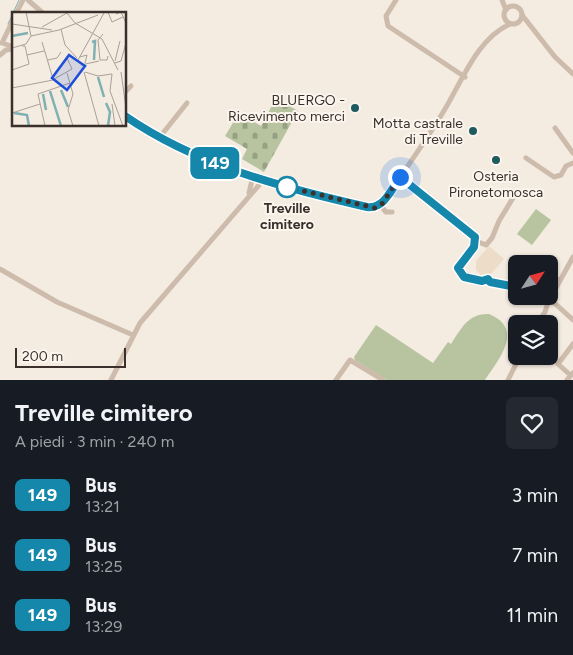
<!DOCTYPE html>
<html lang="it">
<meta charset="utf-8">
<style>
:root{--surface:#171b24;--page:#242831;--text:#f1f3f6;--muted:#9ea1a6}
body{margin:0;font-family:Figtree,sans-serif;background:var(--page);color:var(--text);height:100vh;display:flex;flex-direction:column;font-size:19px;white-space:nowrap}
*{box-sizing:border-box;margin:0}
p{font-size:16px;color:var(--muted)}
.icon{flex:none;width:28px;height:28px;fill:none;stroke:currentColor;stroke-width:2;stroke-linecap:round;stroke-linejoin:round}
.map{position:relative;height:380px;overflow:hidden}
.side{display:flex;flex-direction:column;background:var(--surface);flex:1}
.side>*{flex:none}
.badge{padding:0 10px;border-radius:8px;font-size:18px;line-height:32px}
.needle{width:32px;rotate:54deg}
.buttons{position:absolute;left:508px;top:255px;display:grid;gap:10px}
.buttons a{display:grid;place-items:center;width:50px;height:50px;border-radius:8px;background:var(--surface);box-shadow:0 1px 4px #0004;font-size:25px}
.scale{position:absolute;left:15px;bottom:12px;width:111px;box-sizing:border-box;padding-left:5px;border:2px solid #3b302b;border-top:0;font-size:14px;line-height:18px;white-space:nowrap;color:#3b302b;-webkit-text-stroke:4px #fbf5ee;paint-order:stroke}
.you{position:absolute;width:25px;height:25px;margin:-12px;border:4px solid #fff;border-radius:50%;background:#1a73e8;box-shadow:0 0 0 8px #1a73e833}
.map>.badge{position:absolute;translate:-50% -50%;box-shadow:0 0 0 2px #fff}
.round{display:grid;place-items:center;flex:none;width:52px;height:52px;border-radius:8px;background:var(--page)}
.summary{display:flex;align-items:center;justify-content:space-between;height:85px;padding:0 15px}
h1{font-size:24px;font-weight:700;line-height:38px}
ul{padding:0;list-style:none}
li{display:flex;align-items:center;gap:15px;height:60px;padding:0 15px}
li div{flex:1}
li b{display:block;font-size:19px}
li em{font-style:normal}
li .badge{min-width:55px;font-weight:700;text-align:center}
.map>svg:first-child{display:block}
</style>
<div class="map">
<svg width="573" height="380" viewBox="0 0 573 380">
<defs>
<pattern id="cemetery-stones" width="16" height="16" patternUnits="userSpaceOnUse" patternTransform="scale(1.25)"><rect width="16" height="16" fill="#b8c4a0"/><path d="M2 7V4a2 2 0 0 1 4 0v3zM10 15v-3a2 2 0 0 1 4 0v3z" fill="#97a083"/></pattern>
</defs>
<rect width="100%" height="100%" fill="#f4ebe1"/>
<polygon fill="url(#cemetery-stones)" points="276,98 298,111 264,172 242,159 247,149 225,136 239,113 261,126"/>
<g fill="#b8c4a0">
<polygon points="536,209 551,220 532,245 517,234"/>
<path d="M489 314C525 329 499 359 485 380H387L355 360 354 357 376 325 433 363 448 342 451 344C461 329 468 313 489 314Z"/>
</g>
<polygon fill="#ecdcc8" points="489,246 504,259 491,274 481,275 476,270 476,261"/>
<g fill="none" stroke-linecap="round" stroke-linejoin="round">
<polyline stroke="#7fb0b2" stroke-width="1" points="8,24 19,0"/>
<g stroke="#cdbbac" stroke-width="5">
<polyline points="28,0 44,14"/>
<polyline points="396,0 386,16 388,26 465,77"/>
<polyline points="502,0 506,10"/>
<circle cx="513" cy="15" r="9"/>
<polyline points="16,14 23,0"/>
<polyline points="522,15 555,57 573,74"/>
<polyline points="12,24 14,35"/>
<polyline points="2,43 14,18"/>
<polyline points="5,44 14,47"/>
<polyline points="0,55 6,50 14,49"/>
<polyline points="125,92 131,86"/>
<path d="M125 116C185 157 255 179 325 196 341 201 360 208 377 208L382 204C402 174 423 145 442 114 461 84 476 39 510 24"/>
<polyline points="555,128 573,153"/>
<polyline points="159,138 187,103"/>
<polyline points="526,158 554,177 561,175 566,166 573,163"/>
<polyline points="400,177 473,235 476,241"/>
<polyline points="249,193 252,180 256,177"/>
<polyline points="380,205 386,212 392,212"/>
<polyline points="476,241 458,268 461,274 466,279 516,287"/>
<polyline points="476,241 486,245 492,238 499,221 516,193"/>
<polyline points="0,269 57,302 133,335"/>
<polyline points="549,289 558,280"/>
<polyline points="542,296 546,300 551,297 573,257"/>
<polyline points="550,299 573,320"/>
<polyline points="537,324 545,312 549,299"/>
<polyline points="568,373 558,364 573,344"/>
<polyline points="111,380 140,323 259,185"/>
<polyline points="336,380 350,360 383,380"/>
<polyline points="508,380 520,356"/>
<polyline points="567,380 573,373"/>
</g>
</g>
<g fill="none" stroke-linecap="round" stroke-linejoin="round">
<defs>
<path id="line" d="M125 116C196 165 283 188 367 207 384 209 391 190 400 177L475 237 474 247 458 268 464 277 482 281 488 279 490 282 516 287"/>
</defs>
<use href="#line" stroke="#fff" stroke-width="11"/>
<use href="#line" stroke="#1587aa" stroke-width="8"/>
<polyline stroke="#3b302b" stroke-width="5" stroke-dasharray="0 9" points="287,187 375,208 382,204 400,177"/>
</g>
<g fill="#1f5a5e" stroke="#fbf5ee" stroke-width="2">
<circle cx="355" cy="108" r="5"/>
<circle cx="473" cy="131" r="5"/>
<circle cx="496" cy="160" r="5"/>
</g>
<circle fill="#fff" stroke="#1587aa" stroke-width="2.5" cx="287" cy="187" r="10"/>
<g text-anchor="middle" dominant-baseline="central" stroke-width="4" stroke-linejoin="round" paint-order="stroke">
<g font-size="14" fill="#3b302b" stroke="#fbf5ee" text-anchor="end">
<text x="345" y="100">BLUERGO -<tspan x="345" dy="16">Ricevimento merci</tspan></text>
<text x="463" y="123">Motta castrale<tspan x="463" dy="16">di Treville</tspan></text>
<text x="496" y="176" text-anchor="middle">Osteria<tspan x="496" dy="16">Pironetomosca</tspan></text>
</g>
<g font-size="14" font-weight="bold" fill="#3b302b" stroke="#fbf5ee">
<text x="287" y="208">Treville<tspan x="287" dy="16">cimitero</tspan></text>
</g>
</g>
<g transform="translate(12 12)">
<rect width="114" height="114" fill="#f4ebe1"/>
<path fill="none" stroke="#7fb0b2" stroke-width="2.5" d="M0 24 16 21M80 30 83 29 82 48M86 65 92 85M49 78 56 95M38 79 49 114M31 82 34 98M94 91 98 100 96 114M2 101 15 103 17 114"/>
<path fill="none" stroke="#aaa098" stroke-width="1" d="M14 0 19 24M96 0 100 10 111 5M55 1 63 11 90 27 106 58M104 2 109 0 114 11M0 12 40 18M30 15 55 1M49 17 53 33 65 46M47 18 86 3M91 22 86 28 88 48H95L96 44M30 30 41 67M0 36 14 32 19 24 47 18M15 43 32 39M68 45 75 43 73 51M36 48 45 46 49 40M66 48 92 1M103 49 108 29M103 51 109 49 114 31M69 53 87 49M0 58 17 52 13 34H10M72 60 87 114M73 60 86 64 100 62M109 60 114 96M55 61 61 82 56 98 61 114M100 62 98 79 111 114M42 67 60 57 55 46M0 76 41 68M100 92 103 114M0 101 28 92M33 114 26 82 58 71"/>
<path fill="#1d4ed8" fill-opacity="0.15" stroke="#1d4ed8" stroke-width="2.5" d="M57 43 73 54 55 78 40 66Z"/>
<rect width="114" height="114" fill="none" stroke="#3b302b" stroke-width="2.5"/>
</g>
</svg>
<div class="buttons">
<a><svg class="needle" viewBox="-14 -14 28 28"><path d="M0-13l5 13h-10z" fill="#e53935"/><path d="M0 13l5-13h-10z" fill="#9ea1a6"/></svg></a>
<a><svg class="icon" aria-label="layers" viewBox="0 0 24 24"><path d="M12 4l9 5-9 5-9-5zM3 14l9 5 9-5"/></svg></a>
</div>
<div class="scale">200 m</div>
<div class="you" style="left:400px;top:177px"></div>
<b class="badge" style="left:215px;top:163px;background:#1587aa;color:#fff">149</b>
</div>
<section class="side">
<div class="summary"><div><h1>Treville cimitero</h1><p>A piedi · 3 min · 240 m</p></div><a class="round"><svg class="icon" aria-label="heart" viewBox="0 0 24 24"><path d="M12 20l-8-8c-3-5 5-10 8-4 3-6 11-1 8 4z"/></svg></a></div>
<ul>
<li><span class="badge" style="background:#1587aa;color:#fff">149</span><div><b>Bus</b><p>13:21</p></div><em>3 min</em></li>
<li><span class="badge" style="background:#1587aa;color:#fff">149</span><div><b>Bus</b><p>13:25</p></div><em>7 min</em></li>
<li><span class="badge" style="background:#1587aa;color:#fff">149</span><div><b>Bus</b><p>13:29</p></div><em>11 min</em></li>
</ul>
</section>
